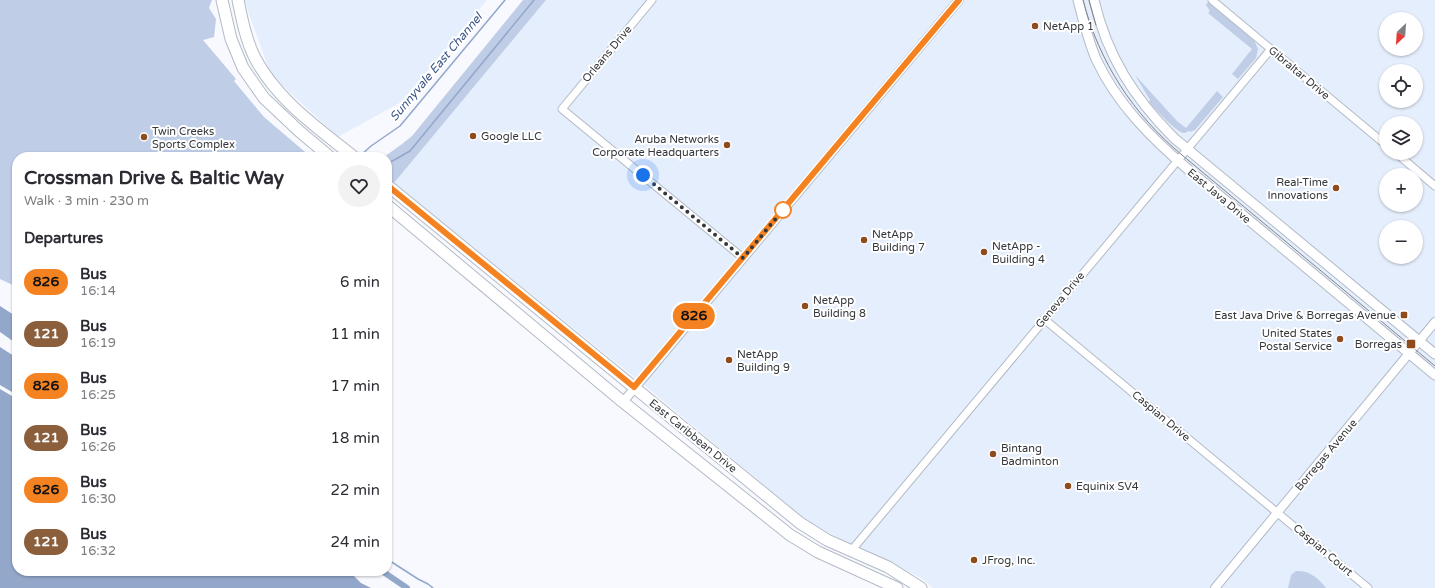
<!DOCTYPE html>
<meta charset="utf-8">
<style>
:root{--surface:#fff;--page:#f2f2f3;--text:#2b2b33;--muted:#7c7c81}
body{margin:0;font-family:"Varela Round",sans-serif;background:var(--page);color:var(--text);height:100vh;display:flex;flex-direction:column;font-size:15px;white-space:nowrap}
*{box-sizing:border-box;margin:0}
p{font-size:13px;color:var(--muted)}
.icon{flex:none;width:22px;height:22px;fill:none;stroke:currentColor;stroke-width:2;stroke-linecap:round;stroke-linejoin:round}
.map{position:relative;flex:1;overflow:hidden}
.panel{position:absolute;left:12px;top:152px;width:380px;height:424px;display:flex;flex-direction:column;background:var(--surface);border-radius:16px;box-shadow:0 1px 3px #0004}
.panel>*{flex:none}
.badge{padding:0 8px;border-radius:13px;font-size:14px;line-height:26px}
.needle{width:26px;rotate:205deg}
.buttons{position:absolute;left:1379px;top:12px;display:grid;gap:8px}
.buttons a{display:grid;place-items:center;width:44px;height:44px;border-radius:50%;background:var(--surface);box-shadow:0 1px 3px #0004;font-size:20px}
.you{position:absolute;width:20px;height:20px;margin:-10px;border:3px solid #fff;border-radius:50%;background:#1a73e8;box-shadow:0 0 0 6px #1a73e833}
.map>.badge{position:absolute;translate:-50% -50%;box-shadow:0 0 0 2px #fff}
h2{padding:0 12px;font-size:15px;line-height:36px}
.round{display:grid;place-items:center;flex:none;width:42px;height:42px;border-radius:21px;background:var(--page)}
.overview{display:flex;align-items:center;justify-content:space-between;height:68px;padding:0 12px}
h1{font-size:19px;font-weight:800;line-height:30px}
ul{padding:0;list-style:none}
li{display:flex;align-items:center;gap:12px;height:52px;padding:0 12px}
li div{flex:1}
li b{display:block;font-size:15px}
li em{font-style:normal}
li .badge{min-width:44px;font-weight:700;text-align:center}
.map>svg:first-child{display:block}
</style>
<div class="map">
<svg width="1435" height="588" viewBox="0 0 1435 588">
<rect width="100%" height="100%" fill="#f7f9fe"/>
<g fill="#e5eefd" fill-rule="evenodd">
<polygon points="244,0 487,0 401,102 338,137 271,75"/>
<path d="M546 0H1435V588H933L921 578 811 524 650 390 394 183ZM1386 19H1416V49H1386ZM1386 71H1416V101H1386ZM1386 123H1416V153H1386ZM1386 175H1416V205H1386ZM1386 227H1416V257H1386Z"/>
</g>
<g fill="#bfcde7">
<polygon points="0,0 212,0 209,8 216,19 214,37 203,40 236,79 234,81 264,117 311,157 17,157 17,287 0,279"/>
<polygon points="523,0 546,0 394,183 387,178 387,157 384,157 402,144 412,136"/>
<polygon points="1208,2 1254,40 1258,49 1256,58 1238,79 1232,74 1252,49 1208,13 1210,11 1206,5"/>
<path d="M1135 75 1177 121 1186 128 1217 91 1223 97 1195 130 1190 132V131C1188 131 1186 133 1184 133 1175 132 1155 108 1149 102L1150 100Z"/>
<path d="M1296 571C1308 570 1319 578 1326 588H1288L1291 575Z"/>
</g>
<g fill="#93a7cb">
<polygon points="0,306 17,317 17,344 0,332"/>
<polygon points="0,347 17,358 17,395 0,385"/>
<polygon points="0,389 17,399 17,571 349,571 361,583 371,588 0,588"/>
</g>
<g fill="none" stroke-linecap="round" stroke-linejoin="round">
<g stroke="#93a7cb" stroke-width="1.5">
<polyline points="359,157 371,146 400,126 505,0"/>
<polyline points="387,164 410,151 534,0"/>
<polyline points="387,559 418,579 428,584 433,588"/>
</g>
<polyline stroke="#93a7cb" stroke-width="6" points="382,571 407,588"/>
<defs>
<g id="minor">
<polyline points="652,0 562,109 743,258"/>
<polyline points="1212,0 1386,145"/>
<polyline points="1396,153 1435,186"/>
<polyline points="1044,319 1368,588"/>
<polyline points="851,551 1271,49"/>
</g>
<g id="tertiary">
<polyline points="623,402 959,0"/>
<polyline points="1215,588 1435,322"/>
</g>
<g id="secondary">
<path d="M1078 0C1083 20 1088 40 1096 59 1117 104 1152 139 1190 171L1435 375"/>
<path d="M1094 0C1107 56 1134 98 1174 138L1435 354"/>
</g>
<g id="primary">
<polyline points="222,0 231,39 243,68 264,98 299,131 330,157"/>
<path d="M238 0C242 20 246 40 255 58 277 100 318 128 354 157"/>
<polyline points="387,185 800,523 827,540 888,567 921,588"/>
<polyline points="387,205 623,402 790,535 818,552 897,588"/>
</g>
</defs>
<use href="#minor" stroke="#b3bac5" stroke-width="9"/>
<use href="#tertiary" stroke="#b3bac5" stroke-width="10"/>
<use href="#secondary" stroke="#b3bac5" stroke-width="11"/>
<use href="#primary" stroke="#b3bac5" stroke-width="13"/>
<use href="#minor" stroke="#fff" stroke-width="7"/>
<use href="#tertiary" stroke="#fff" stroke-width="8"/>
<use href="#secondary" stroke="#fff" stroke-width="9"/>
<use href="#primary" stroke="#fff" stroke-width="11"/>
<g stroke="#818388" stroke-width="1">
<path d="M1083 0C1099 62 1133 114 1182 155L1435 366"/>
<polyline points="1089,0 1096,25"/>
</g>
</g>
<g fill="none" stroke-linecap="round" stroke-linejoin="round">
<defs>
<polyline id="line" points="387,185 634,387 959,0"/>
</defs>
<use href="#line" stroke="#fff" stroke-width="9"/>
<use href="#line" stroke="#f58220" stroke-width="6"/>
<polyline stroke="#34373b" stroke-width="4" stroke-dasharray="0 7.2" points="643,175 743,258 783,210"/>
</g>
<g fill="#8e4b1c" stroke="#fff" stroke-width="1.5">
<circle cx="1035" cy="26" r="4"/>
<circle cx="473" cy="136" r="4"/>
<circle cx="144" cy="137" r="4"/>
<circle cx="727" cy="145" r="4"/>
<circle cx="1336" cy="188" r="4"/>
<circle cx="864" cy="240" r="4"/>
<circle cx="984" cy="252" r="4"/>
<circle cx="805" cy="306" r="4"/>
<rect x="1400" y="311" width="8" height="8" rx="2"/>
<circle cx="1340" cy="339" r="4"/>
<rect x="1406" y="339" width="10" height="10" rx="2"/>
<circle cx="729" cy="360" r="4"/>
<circle cx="993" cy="454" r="4"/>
<circle cx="1068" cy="486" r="4"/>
<circle cx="974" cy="560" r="4"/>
</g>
<circle fill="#fff" stroke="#f58220" stroke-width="2" cx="783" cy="210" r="8"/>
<g text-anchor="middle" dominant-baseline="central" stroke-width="4" stroke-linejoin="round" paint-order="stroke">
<g font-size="11" fill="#34373b" stroke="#fff" text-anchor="start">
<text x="1043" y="26">NetApp 1</text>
<text x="152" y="131">Twin Creeks<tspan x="152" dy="13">Sports Complex</tspan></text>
<text x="481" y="136">Google LLC</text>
<text x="719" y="139" text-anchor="end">Aruba Networks<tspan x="719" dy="13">Corporate Headquarters</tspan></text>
<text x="1328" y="182" text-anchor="end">Real-Time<tspan x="1328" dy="13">Innovations</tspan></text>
<text x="872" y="234">NetApp<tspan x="872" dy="13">Building 7</tspan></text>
<text x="992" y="246">NetApp -<tspan x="992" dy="13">Building 4</tspan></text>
<text x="813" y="300">NetApp<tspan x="813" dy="13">Building 8</tspan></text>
<text x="1396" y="315" text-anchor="end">East Java Drive &amp; Borregas Avenue</text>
<text x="1332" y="333" text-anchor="end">United States<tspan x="1332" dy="13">Postal Service</tspan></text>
<text x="1402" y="344" text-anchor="end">Borregas</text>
<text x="737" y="354">NetApp<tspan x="737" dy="13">Building 9</tspan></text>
<text x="1001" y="448">Bintang<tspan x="1001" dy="13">Badminton</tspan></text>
<text x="1076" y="486">Equinix SV4</text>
<text x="982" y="560">JFrog, Inc.</text>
</g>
<g font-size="11" fill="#34373b" stroke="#fff">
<text transform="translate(607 54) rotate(-50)">Orleans Drive</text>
<text transform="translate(1299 73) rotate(40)">Gibraltar Drive</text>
<text transform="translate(1219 196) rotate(40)">East Java Drive</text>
<text transform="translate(1060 300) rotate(-50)">Geneva Drive</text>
<text transform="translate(1161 416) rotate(40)">Caspian Drive</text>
<text transform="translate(693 436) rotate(39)">East Caribbean Drive</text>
<text transform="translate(1326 455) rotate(-50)">Borregas Avenue</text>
<text transform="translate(1323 550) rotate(40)">Caspian Court</text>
</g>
<g font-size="12" font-style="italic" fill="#3c5688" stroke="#fff">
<text transform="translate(436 67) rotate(-50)">Sunnyvale East Channel</text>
</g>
</g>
</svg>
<div class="buttons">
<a><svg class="needle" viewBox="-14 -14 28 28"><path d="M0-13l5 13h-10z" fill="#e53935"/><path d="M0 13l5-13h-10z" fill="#7c7c81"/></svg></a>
<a><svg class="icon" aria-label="locate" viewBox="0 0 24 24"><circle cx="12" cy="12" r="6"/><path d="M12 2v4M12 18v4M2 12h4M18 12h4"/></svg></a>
<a><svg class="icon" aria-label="layers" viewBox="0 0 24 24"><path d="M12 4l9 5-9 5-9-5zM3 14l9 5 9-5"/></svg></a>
<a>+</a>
<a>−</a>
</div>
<div class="you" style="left:643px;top:175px"></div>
<b class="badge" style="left:694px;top:316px;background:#f58220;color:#111">826</b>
<section class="panel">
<div class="overview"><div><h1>Crossman Drive &amp; Baltic Way</h1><p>Walk · 3 min · 230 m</p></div><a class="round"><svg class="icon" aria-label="heart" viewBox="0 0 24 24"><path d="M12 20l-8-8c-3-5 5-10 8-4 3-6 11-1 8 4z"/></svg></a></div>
<h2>Departures</h2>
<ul>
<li><span class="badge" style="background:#f58220;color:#111">826</span><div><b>Bus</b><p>16:14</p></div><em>6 min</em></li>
<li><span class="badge" style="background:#8b5e3c;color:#fff">121</span><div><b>Bus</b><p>16:19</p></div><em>11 min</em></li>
<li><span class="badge" style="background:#f58220;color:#111">826</span><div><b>Bus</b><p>16:25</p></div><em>17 min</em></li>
<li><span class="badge" style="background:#8b5e3c;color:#fff">121</span><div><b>Bus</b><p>16:26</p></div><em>18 min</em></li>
<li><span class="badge" style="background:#f58220;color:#111">826</span><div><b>Bus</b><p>16:30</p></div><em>22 min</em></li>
<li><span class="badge" style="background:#8b5e3c;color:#fff">121</span><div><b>Bus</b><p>16:32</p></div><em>24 min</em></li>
</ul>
</section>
</div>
